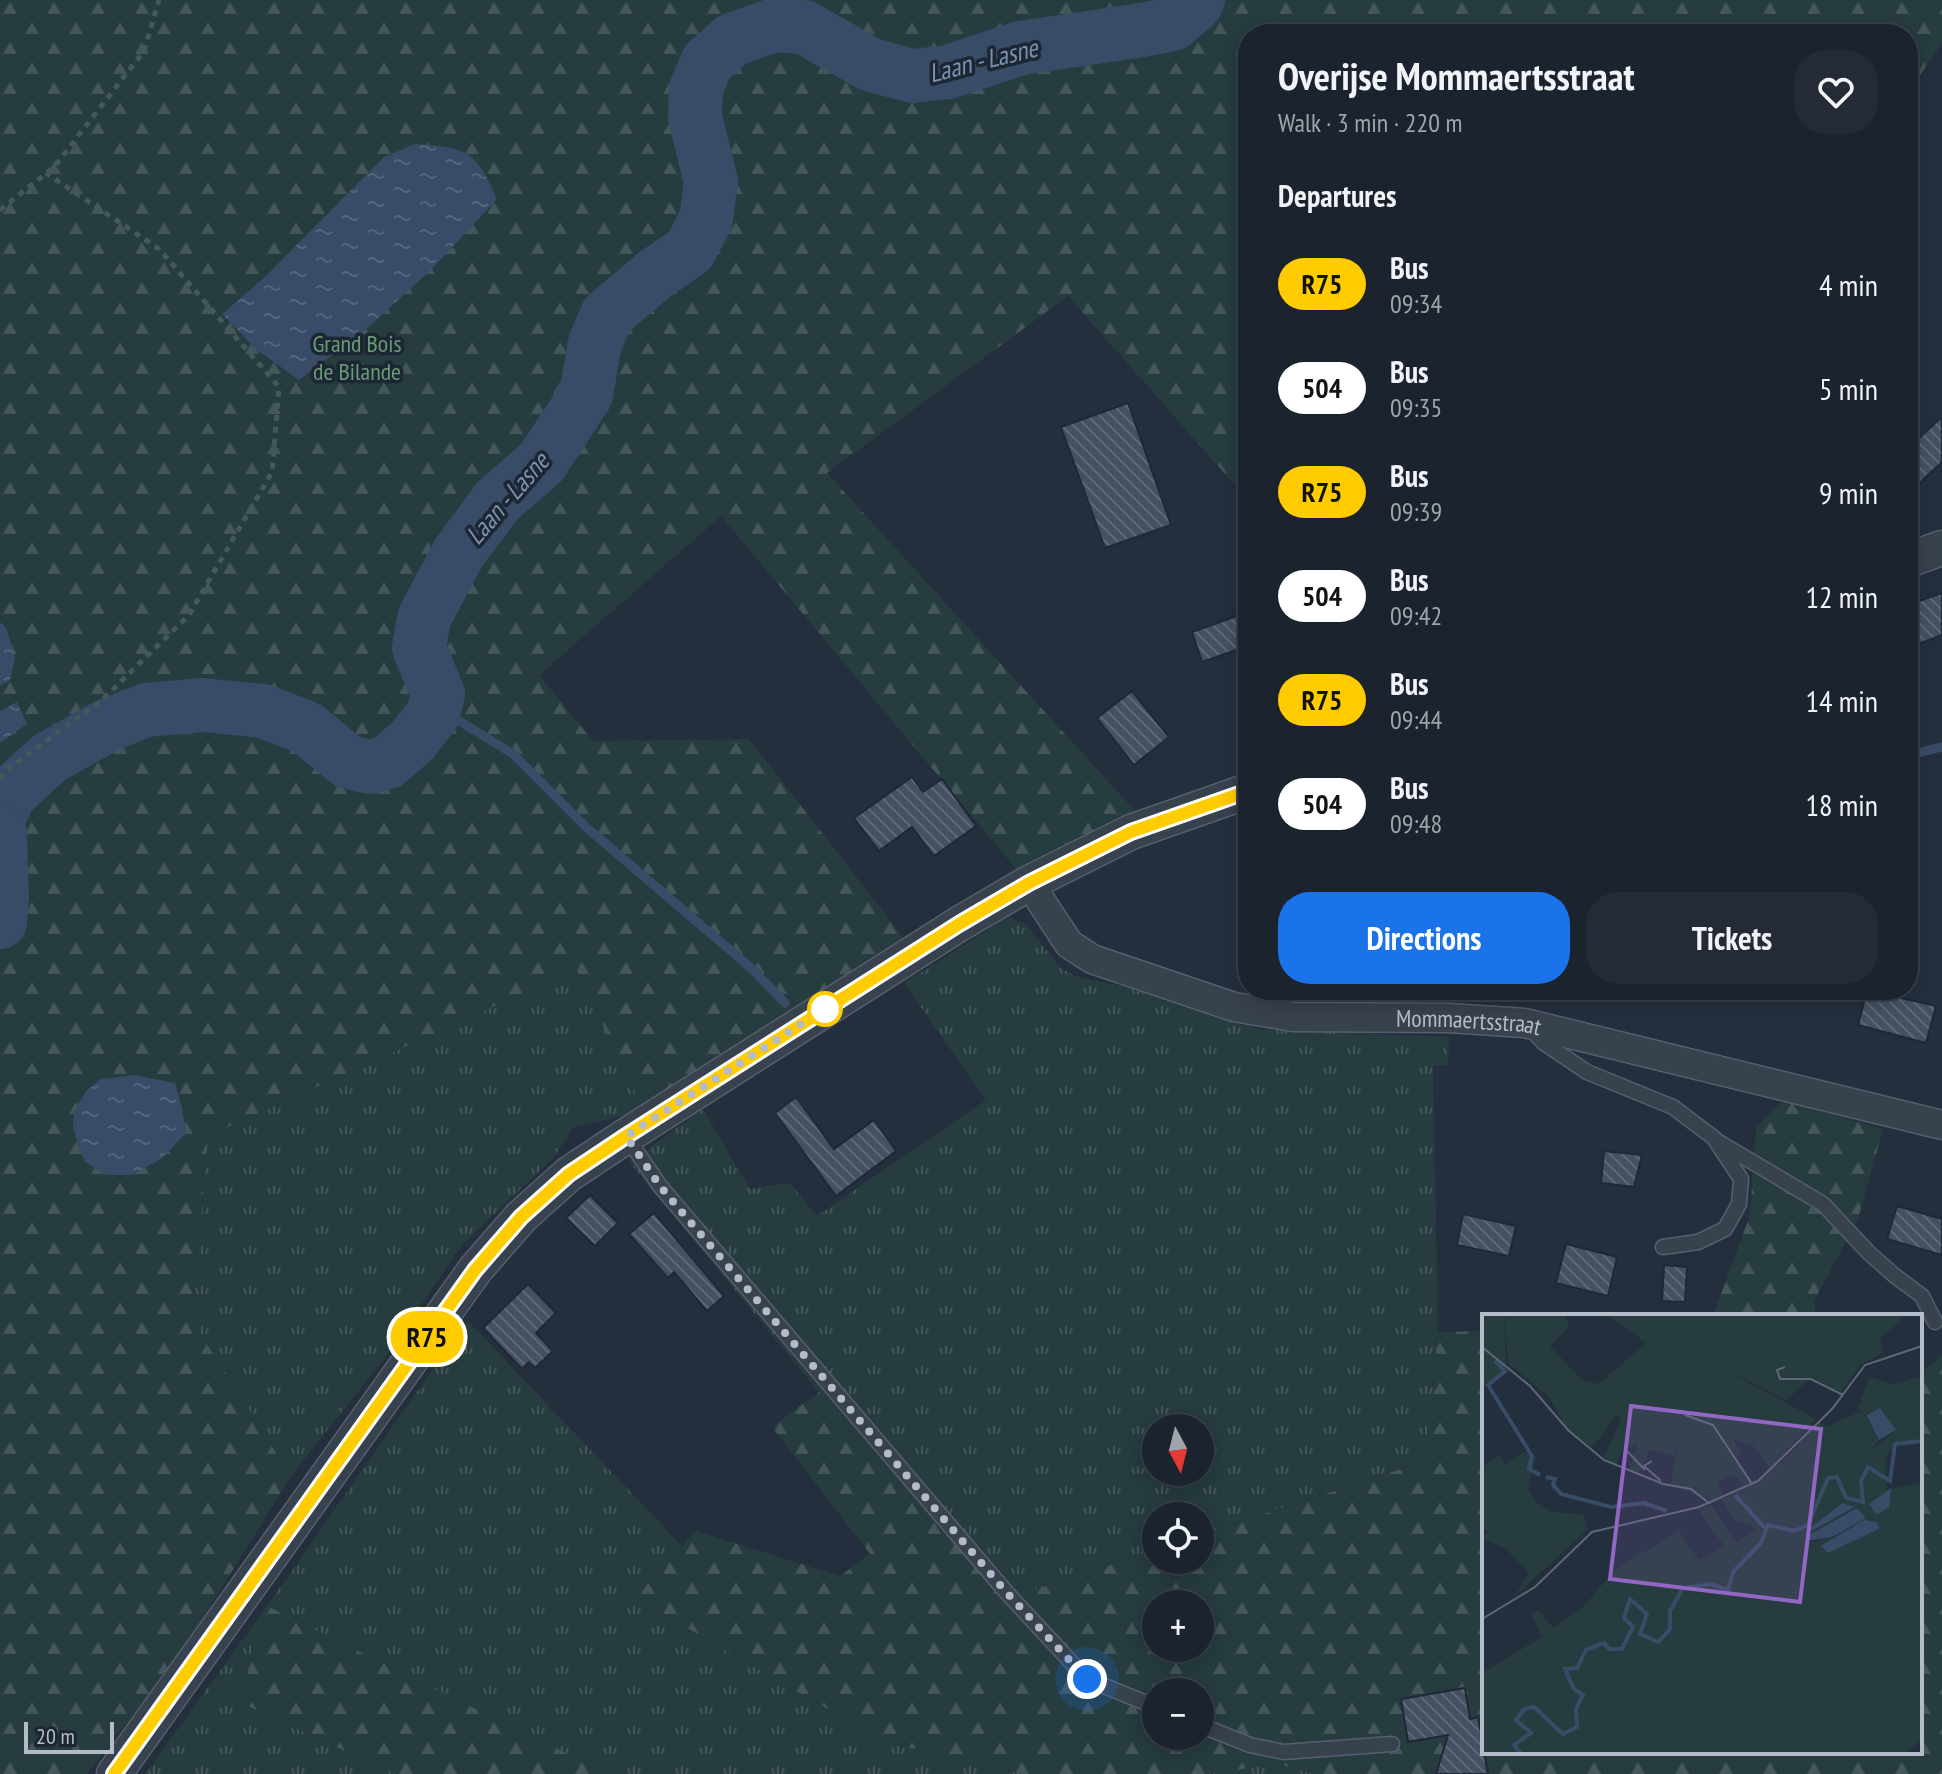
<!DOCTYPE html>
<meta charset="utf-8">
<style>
:root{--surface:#1b232e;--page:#242b36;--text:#f1f3f6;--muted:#a0a4aa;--line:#39404a;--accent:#1a73e8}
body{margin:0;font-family:"PT Sans Narrow",sans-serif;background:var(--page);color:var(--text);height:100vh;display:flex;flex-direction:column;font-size:30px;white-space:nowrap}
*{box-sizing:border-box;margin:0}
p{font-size:26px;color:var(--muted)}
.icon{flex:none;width:44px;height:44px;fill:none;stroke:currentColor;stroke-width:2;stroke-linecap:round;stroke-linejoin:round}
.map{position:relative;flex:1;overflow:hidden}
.drawer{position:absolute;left:1238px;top:24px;width:680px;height:976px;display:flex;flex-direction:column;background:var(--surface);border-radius:32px;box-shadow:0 4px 20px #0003,0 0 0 2px var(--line)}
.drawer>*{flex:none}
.badge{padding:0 16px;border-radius:26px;font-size:28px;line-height:52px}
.needle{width:52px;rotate:173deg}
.controls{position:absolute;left:1142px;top:1414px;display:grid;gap:16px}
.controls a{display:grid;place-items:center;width:72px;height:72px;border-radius:50%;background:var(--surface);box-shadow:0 4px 20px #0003,0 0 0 2px var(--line);font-size:40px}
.scale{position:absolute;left:24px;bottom:20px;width:90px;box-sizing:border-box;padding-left:8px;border:4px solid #b4bcc9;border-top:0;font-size:22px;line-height:28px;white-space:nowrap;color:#b4bcc9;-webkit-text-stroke:6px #1d2633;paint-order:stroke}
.you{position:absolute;width:40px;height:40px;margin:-20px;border:6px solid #fff;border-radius:50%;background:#1a73e8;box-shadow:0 0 0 12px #1a73e833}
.map>.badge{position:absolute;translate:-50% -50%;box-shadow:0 0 0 4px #fff}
h2{padding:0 40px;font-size:30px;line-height:72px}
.round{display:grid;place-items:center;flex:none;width:84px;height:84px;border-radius:32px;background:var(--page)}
.headline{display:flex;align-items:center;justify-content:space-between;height:136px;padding:0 40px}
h1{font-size:38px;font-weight:600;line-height:60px}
.cta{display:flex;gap:16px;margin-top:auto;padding:16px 40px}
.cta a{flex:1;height:92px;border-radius:32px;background:var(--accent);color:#fff;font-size:32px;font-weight:600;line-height:92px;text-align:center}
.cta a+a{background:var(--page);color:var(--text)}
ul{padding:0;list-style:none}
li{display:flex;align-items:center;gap:24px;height:104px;padding:0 40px}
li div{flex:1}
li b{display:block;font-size:30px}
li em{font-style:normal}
li .badge{min-width:88px;font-weight:700;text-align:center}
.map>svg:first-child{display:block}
</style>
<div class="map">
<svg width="1942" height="1774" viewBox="0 0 1942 1774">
<defs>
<pattern id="grass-tufts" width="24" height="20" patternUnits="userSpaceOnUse" patternTransform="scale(2)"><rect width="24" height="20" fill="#263c3f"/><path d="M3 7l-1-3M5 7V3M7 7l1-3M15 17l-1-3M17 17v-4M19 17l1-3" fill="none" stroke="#435659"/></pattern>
<pattern id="forest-firs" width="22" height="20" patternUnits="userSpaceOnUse" patternTransform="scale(2)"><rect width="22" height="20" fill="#263c3f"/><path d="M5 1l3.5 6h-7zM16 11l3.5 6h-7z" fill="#435659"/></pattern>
<pattern id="water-ripples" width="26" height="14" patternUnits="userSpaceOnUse" patternTransform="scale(2)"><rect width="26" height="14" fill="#394c67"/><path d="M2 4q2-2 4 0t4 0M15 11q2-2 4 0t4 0" fill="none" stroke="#53647b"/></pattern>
<pattern id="building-back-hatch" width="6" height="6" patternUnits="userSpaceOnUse" patternTransform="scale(2)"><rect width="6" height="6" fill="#455162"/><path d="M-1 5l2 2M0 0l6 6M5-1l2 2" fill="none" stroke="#5d6877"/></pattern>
</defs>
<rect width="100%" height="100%" fill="#242f3e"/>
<g fill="url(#grass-tufts)" fill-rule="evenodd">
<path d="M1009 917 1025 924 1062 969 1078 977 1118 985 1259 1029 1449 1037 1448 1065 1433 1066 1438 1332 1427 1460 1200 1535V1516H1156V1550L1020 1595 819 1392 629 1162 703 1109 750 1189 790 1183 817 1216 986 1100 904 983ZM1156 1428H1200V1472H1156Z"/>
<polygon points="576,969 644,1111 574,1127 553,1158 462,1245 383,1360 291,1476 192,1321 208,1136"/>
<polygon points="467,1320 682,1546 636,1599 885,1742 1022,1774 145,1774 267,1606"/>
<polygon points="1278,1764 1314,1774 1208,1774"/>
</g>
<g fill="url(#forest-firs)" fill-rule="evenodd">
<polygon points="0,0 1942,0 1942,43 1908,93 1908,34 1248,34 1248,500 1068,296 827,473 1137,813 1018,871 721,516 539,675 593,741 749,739 907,942 644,1111 576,969 208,1136 192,1321 291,1476 180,1655 87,1774 0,1774 0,743 26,724 17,702 0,711 0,686 10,680 6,628 0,622"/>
<polygon points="1783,1101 1883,1129 1858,1219 1814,1301 1816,1316 1713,1316 1750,1215 1756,1128"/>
<path d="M1484 1331V1752H1920V1374L1942 1355V1774H1314L1278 1764 1208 1774H1022L885 1742 635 1598 696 1531 840 1576 870 1554 772 1427 819 1392 1020 1595 1156 1550V1560H1200V1535L1426 1461 1438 1332ZM1156 1604H1200V1648H1156ZM1156 1692H1200V1736H1156Z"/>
<polygon points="267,1606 608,1774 395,1774 239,1702"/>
</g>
<g fill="url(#water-ripples)">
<path d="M415 144C467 148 475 149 497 199L432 269 365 330 299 380 256 349 222 314 266 276 384 157Z"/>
<polygon points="0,622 6,628 15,658 10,680 0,686"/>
<polygon points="17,702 27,724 0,743 0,711"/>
<polygon points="134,1075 175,1083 182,1108 186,1133 161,1159 131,1175 106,1175 85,1162 78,1146 73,1125 74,1111 87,1090 101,1079"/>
</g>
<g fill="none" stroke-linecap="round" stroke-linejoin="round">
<g stroke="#394c67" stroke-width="9">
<polyline points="435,706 513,754 586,827 751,968 785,1003"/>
<polyline points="1908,755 1942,747"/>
</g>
<g stroke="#394c67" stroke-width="54">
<polyline points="0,814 10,794 49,758 106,726 146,710 203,705 263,711 307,728 348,762 370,767 388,762 413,740 433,714 438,694 419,648 424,618 458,554 497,501 541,463 586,395 595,343 607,315 654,275 690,250 706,219 711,182 695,117 696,89 707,62 732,40 774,25 804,27 871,65 913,76 948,72 1021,48 1142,30 1173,24 1196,4 1198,0"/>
<polyline points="0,833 2,899 0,922"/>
</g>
</g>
<g fill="url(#building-back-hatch)" stroke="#1f2835" stroke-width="2">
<polygon points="1128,403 1171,525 1105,548 1061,427"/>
<polygon points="1942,417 1942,462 1908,494 1908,448"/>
<polygon points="1942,593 1942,635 1908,648 1908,605"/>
<polygon points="1248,612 1248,646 1202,662 1192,632"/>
<polygon points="1132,691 1169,737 1134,765 1097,718"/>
<polygon points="912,777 923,792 942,779 976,826 934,856 912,827 879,851 854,818"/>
<polygon points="1867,990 1936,1006 1926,1043 1858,1025"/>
<polygon points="796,1097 834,1149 874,1120 896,1151 836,1196 775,1113"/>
<polygon points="1604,1151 1642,1155 1634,1187 1601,1183"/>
<polygon points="590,1195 618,1223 595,1246 566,1218"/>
<polygon points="1897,1206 1942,1219 1942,1255 1887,1239"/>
<polygon points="654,1213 724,1296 707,1311 674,1272 668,1278 629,1234"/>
<polygon points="1463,1214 1516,1226 1509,1256 1457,1245"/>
<polygon points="1566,1244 1617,1257 1608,1296 1556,1283"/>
<polygon points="1664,1265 1687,1267 1685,1302 1662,1301"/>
<polygon points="528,1284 556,1313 536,1333 553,1351 535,1368 529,1362 522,1369 483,1328"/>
<polygon points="1465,1688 1470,1719 1478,1717 1488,1774 1436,1774 1448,1735 1408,1742 1401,1699"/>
</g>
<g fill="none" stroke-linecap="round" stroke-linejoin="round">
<defs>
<g id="service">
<polyline points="1531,1029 1544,1043 1587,1072 1673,1107 1714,1138 1741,1179 1739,1204 1725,1229 1698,1242 1663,1247"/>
<polyline points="626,1136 660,1186 1007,1593 1087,1679 1156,1707"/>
<polyline points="1717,1141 1823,1204 1869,1253 1895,1276 1922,1296 1935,1322"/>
<polyline points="1200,1725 1250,1745 1284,1752 1392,1744"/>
</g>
<g id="minor">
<path id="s1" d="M1029 883 1069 944 1092 959 1234 1007 1293 1017 1449 1018 1525 1023 1942 1125"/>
</g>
<g id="tertiary">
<polyline points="1908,560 1942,548"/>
<polyline points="114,1774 475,1270 521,1217 569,1174 626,1136 959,924 1029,883 1131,832 1248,791"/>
</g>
</defs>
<use href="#service" stroke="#565f6c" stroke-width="17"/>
<use href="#minor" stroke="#565f6c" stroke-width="31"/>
<use href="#tertiary" stroke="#565f6c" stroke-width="37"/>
<g stroke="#44595c" stroke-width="5" stroke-dasharray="6 6" stroke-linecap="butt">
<polyline points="0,210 54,167 144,51 159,0"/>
<polyline points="0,779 6,770 100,702 189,615 272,472 279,387 159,249 46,173"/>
</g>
<use href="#service" stroke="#38414e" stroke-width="14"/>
<use href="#minor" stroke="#38414e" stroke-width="28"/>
<use href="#tertiary" stroke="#38414e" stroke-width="34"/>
</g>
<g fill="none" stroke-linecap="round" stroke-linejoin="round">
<defs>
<polyline id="line" points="114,1774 475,1270 521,1217 569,1174 626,1136 959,924 1029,883 1131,832 1248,791"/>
</defs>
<use href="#line" stroke="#fff" stroke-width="18"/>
<use href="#line" stroke="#fc0" stroke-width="12"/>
<polyline stroke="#b4bcc9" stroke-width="8" stroke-dasharray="0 14.4" points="825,1009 831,1005 626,1136 660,1186 680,1210 1007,1593 1087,1679"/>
</g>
<circle fill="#fff" stroke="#fc0" stroke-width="4" cx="825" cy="1009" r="16"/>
<g text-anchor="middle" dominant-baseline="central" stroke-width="7" stroke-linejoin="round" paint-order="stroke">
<g font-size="24" fill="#6b9a76" stroke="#1d2633">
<text x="357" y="343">Grand Bois<tspan x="357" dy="28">de Bilande</tspan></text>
</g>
<g font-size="24" fill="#b4bcc9" stroke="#1d2633">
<text stroke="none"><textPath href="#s1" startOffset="486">Mommaertsstraat</textPath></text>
</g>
<g font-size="26" font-style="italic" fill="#7c92b1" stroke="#1d2633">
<text transform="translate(983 60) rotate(-14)">Laan - Lasne</text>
<text transform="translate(507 498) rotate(-49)">Laan - Lasne</text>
</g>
</g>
<g transform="translate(1482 1314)">
<rect width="440" height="440" fill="#242f3e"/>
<path d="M1 0H22L24 53 0 37ZM188 27 230 36V48L334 105 288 154 269 129 274 125 233 100 214 101 186 89 216 50ZM380 97 397 126 386 139 365 142 345 112ZM237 120 270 167 262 172 252 160 235 169 241 181 229 186 189 170 196 129ZM307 141 315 157 311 175 273 187 268 172Z" fill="#263c3f"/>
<path d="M22 0H83L87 13 68 32 100 66 116 70 165 29 123 0H425L398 25 401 39 378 51 359 79 330 63 304 86 230 48V36L191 28 216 50 186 89 252 108 275 125 268 130 252 126 259 140 254 143 237 120 196 129 193 141 168 136 157 159 147 155 156 130 141 135 134 150 122 143 139 105 135 100 110 134 87 118 66 82 26 49ZM0 35 28 57 3 74 0 70ZM440 62V126L413 130 404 142 405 176 440 168V425L422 440H0V359L60 323 49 300 56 296 72 314 104 290 132 256 197 217 217 246 242 232 216 195 229 191 254 229 273 216 268 209 253 207 240 185 268 172 273 187 311 175 315 157 307 141 336 108 345 112 365 141 386 139 414 116 404 104 389 97 384 101 376 94 387 63 411 70ZM360 189 373 194 324 219 341 203ZM375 194 378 206 350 223 326 229 325 222ZM252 80 315 119 311 128 249 88ZM42 138 54 143 46 174 55 189 71 198 101 200 106 215 33 282 47 259 24 235 1 225 6 218 0 213V154L17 141 24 151Z" fill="#263c3f" fill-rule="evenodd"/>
<path d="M398 94 414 116 397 126 384 101ZM409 174 407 193 395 201 387 190ZM360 189 373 193 324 220V217ZM375 194 384 204 350 223 324 227 325 222ZM382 206 395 208 397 215 346 239 339 232Z" fill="#394c67"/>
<path fill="none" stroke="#394c67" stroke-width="4" d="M13 47 23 57 6 71 50 142 47 155 58 161M64 163 73 165 71 171 79 180 129 193 162 189 185 197M253 181 283 214M39 440 32 431 49 419 34 406 42 395 52 393 81 420 95 413 94 395 101 381 92 375 83 355 95 354 104 336 122 329 127 335H140L151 313 142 304 148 285 165 300 158 320 176 328 188 315V297L201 274 229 270 246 276 251 258 279 229 286 211 312 217 326 211 346 164 355 163 364 184 381 188 379 167 386 153 408 167 413 130 440 127"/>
<path fill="none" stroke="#5e6776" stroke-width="2" d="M0 33 48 72 87 117 122 146 181 170 209 175 228 190M303 53 295 56 298 65H329L361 81M203 101 231 111 270 170M144 136 163 156M170 147 162 152 179 167M0 305 53 273 110 218 217 193 276 167 350 95 383 51 440 32"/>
<path fill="#9266c3" fill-opacity="0.15" stroke="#9266c3" stroke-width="4" d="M149 92 339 115 318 288 128 265Z"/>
<rect width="440" height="440" fill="none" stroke="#b4bcc9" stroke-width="4"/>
</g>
</svg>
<div class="controls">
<a><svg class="needle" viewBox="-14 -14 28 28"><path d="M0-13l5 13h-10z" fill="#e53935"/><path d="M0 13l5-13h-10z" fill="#a0a4aa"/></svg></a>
<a><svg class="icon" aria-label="locate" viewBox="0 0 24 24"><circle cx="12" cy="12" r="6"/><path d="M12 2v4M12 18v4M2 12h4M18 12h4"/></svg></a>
<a>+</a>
<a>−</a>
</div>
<div class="scale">20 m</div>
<div class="you" style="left:1087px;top:1679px"></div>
<b class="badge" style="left:427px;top:1337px;background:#fc0;color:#111">R75</b>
<section class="drawer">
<div class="headline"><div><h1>Overijse Mommaertsstraat</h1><p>Walk · 3 min · 220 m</p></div><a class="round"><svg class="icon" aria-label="heart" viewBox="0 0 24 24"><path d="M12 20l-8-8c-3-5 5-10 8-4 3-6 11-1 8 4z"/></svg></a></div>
<h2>Departures</h2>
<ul>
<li><span class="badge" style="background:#fc0;color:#111">R75</span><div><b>Bus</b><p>09:34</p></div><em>4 min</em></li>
<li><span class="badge" style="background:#fff;color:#111">504</span><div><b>Bus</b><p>09:35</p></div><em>5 min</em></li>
<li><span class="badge" style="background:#fc0;color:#111">R75</span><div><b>Bus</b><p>09:39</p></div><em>9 min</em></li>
<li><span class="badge" style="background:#fff;color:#111">504</span><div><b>Bus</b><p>09:42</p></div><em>12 min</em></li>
<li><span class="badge" style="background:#fc0;color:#111">R75</span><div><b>Bus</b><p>09:44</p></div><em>14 min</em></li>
<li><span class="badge" style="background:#fff;color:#111">504</span><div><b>Bus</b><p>09:48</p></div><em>18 min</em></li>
</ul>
<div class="cta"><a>Directions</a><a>Tickets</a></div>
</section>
</div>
